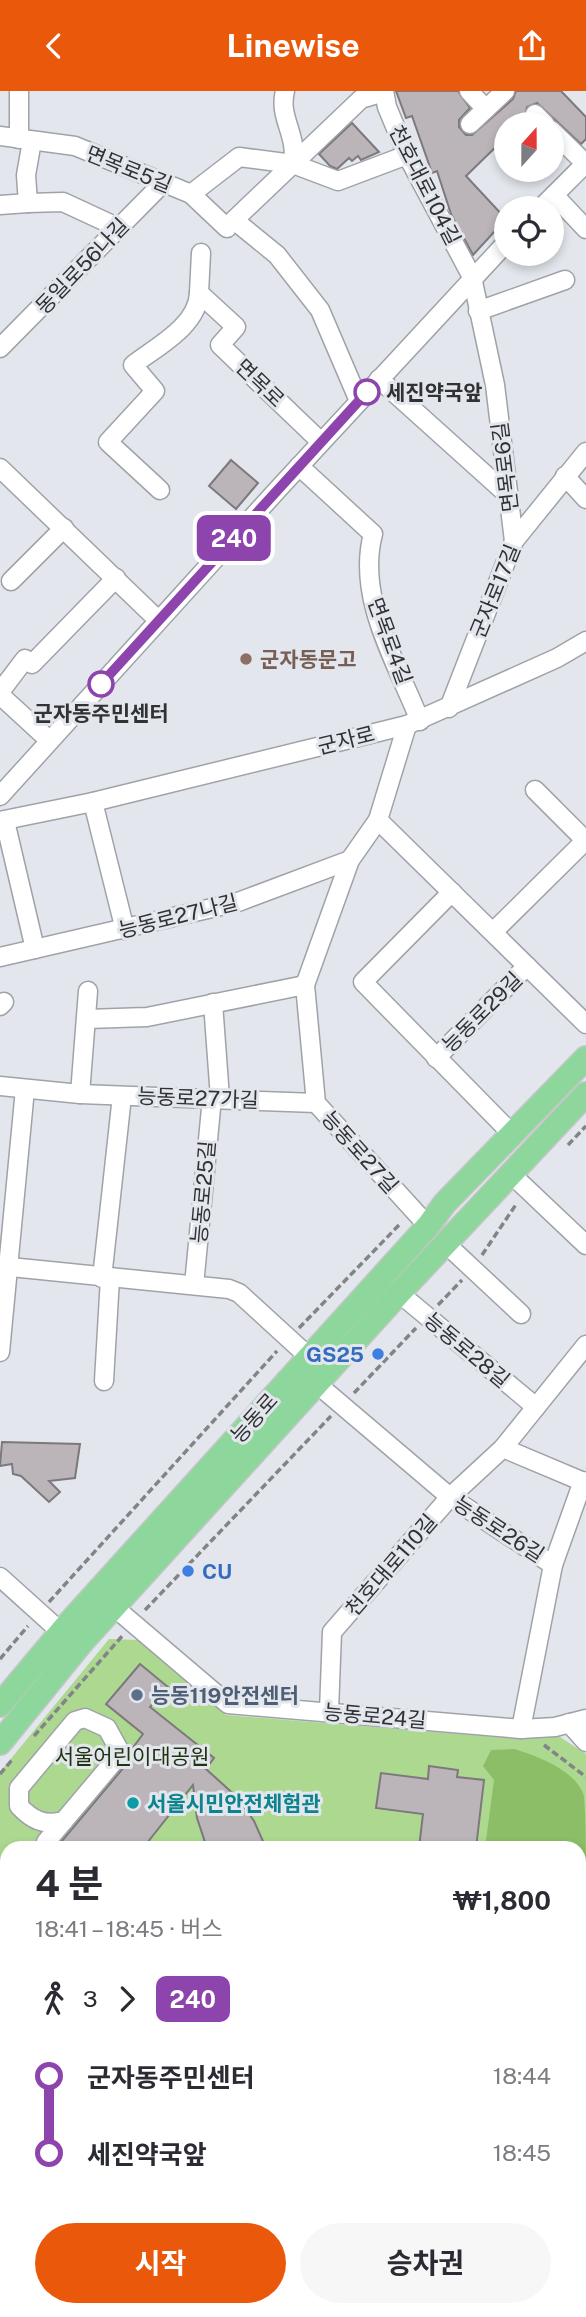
<!DOCTYPE html>
<html lang="ko">
<meta charset="utf-8">
<style>
:root{--surface:#fff;--page:#f7f7f7;--text:#2b2b33;--muted:#7c7c81;--accent:#ea580c}
body{margin:0;font-family:"Public Sans","Noto Sans KR",sans-serif;background:var(--page);color:var(--text);height:100vh;display:flex;flex-direction:column;font-size:26px;white-space:nowrap}
*{box-sizing:border-box;margin:0}
p{font-size:23px;color:var(--muted)}
.icon{flex:none;width:38px;height:38px;fill:none;stroke:currentColor;stroke-width:2;stroke-linecap:round;stroke-linejoin:round}
.map{position:relative;flex:1;overflow:hidden}
.panel{position:absolute;left:0px;top:1750px;width:586px;height:476px;display:flex;flex-direction:column;background:var(--surface);border-radius:21px 21px 0 0;box-shadow:0 4px 10px #0003}
.panel>*{flex:none}
.badge{padding:0 14px;border-radius:10px;font-size:24px;line-height:46px}
.needle{width:46px;rotate:21deg}
.tools{position:absolute;left:494px;top:21px;display:grid;gap:14px}
.tools a{display:grid;place-items:center;width:70px;height:70px;border-radius:50%;background:var(--surface);box-shadow:0 4px 10px #0003;font-size:35px}
.map>.badge{position:absolute;translate:-50% -50%;box-shadow:0 0 0 4px #fff}
.legs{display:flex;align-items:center;gap:10px;height:77px;padding:0 35px;font-size:23px}
.legs p{margin-inline-start:auto}
.head{display:flex;align-items:center;justify-content:space-between;height:119px;padding:0 35px}
h1{font-size:38px;font-weight:700;line-height:52px}
.primary-button{display:flex;gap:14px;margin-top:auto;padding:14px 35px}
.primary-button a{flex:1;height:80px;border-radius:42px;background:var(--accent);color:#fff;font-size:28px;font-weight:700;line-height:80px;text-align:center}
.primary-button a+a{background:var(--page);color:var(--text)}
ul{padding:0 35px;list-style:none}
li{display:flex;align-items:center;gap:24px;height:77px;font-size:26px}
li i{display:grid;place-items:center;width:10px;height:100%;margin:0 9px;background:currentColor}
li i::after{content:'';width:18px;height:18px;margin:-9px;border:5px solid;border-radius:50%;background:var(--surface)}
li p{margin-inline-start:auto}
li:first-child i{background:linear-gradient(#0000 50%,currentColor 0)}
li:last-child i{background:linear-gradient(currentColor 50%,#0000 0)}
header{display:flex;justify-content:space-between;align-items:center;height:91px;padding:0 35px;background:var(--accent);color:#fff;font-size:32px;font-weight:700}
.map>svg:first-child{display:block}
</style>
<header><svg class="icon" aria-label="back" viewBox="0 0 24 24"><path d="M15 5l-7 7 7 7"/></svg>Linewise<svg class="icon" aria-label="share" viewBox="0 0 24 24"><path d="M12 15V3M7 8l5-5 5 5M5 13v7h14v-7"/></svg></header>
<div class="map">
<svg width="586" height="2226" viewBox="0 0 586 2226">
<rect width="100%" height="100%" fill="#e3e7ed"/>
<path fill="#acd890" fill-rule="evenodd" d="M109 1548 139 1549 226 1624 508 1647 557 1644 586 1663V2226H0V1681ZM7 1757H579V2219H7Z"/>
<path fill="#8bbe67" d="M514 1658C537 1665 576 1679 584 1705 586 1733 586 1769 586 1798L579 1802V1757H485L494 1689 483 1675 491 1659Z"/>
<g fill="#bbb5b9" stroke="#7d787b" stroke-width="2">
<polygon points="396,0 458,0 470,17 459,29 459,36 466,44 472,44 513,8 516,0 561,0 586,26 586,48 581,53 537,12 527,16 525,27 519,33 506,33 506,46 466,85 506,128 473,164 451,123 437,80 432,82 412,25 406,27"/>
<polygon points="352,32 379,61 361,69 358,65 352,70 349,67 337,78 330,75 319,63"/>
<polygon points="231,369 258,392 236,418 209,395"/>
<polygon points="2,1351 80,1353 75,1387 49,1390 60,1401 49,1411 21,1385 13,1383 12,1373 0,1375"/>
<polygon points="140,1573 168,1596 150,1616 214,1667 206,1678 238,1707 254,1730 266,1757 207,1757 197,1727 193,1694 143,1757 56,1757 125,1675 129,1662 143,1643 106,1613"/>
<polygon points="429,1675 458,1679 457,1686 484,1689 476,1757 419,1757 423,1723 376,1717 381,1682 428,1688"/>
</g>
<g fill="none" stroke-linecap="round" stroke-linejoin="round">
<defs>
<g id="minor">
<path d="M285 0C278 27 298 43 293 73"/>
<polyline points="384,0 387,16 407,64 472,186 495,294 514,450"/>
<polyline points="469,0 486,18"/>
<polyline points="535,23 545,33"/>
<polyline points="470,33 505,0"/>
<polyline points="551,39 585,72"/>
<polyline points="0,45 75,55 191,103 227,137"/>
<polyline points="19,48 19,0"/>
<polyline points="191,103 239,66 293,73 338,90 407,64"/>
<polyline points="554,104 586,138"/>
<polyline points="28,112 63,111 119,137"/>
<polyline points="0,114 28,112 26,84 32,50"/>
<polyline points="541,117 586,72"/>
<polyline points="201,162 199,202 236,236 220,254 321,351"/>
<polyline points="478,220 565,189"/>
<polyline points="0,257 163,92"/>
<polyline points="379,288 508,404"/>
<polyline points="359,310 320,219 277,164 234,129 361,8 384,1"/>
<path d="M299 375 373 443C356 507 397 572 420 630"/>
<polyline points="0,377 158,529"/>
<polyline points="565,385 586,408"/>
<path d="M160 399 108 351 155 300 133 274C156 256 198 235 199 202"/>
<polyline points="11,490 64,437"/>
<polyline points="0,601 25,568 32,573 116,487"/>
<polyline points="0,604 49,649"/>
<polyline points="449,617 514,450 586,361"/>
<polyline points="407,634 378,729 350,769 305,894 316,1012 428,1135"/>
<polyline points="535,699 586,750"/>
<polyline points="0,705 280,396 506,152"/>
<polyline points="93,711 125,839"/>
<polyline points="378,729 586,933"/>
<polyline points="0,730 93,711 407,634 557,567 586,550"/>
<polyline points="5,730 35,858"/>
<polyline points="452,801 363,891 512,1043"/>
<polyline points="493,841 586,749"/>
<polyline points="0,866 238,811 350,769"/>
<polyline points="213,912 220,1007"/>
<polyline points="0,915 4,911"/>
<polyline points="87,928 147,926 305,894"/>
<polyline points="436,967 527,875"/>
<polyline points="0,995 80,1003 316,1012"/>
<polyline points="80,1003 88,900"/>
<polyline points="511,1083 586,1154"/>
<polyline points="445,1152 521,1223"/>
<polyline points="0,1175 229,1198 239,1202 309,1266"/>
<polyline points="102,1187 122,1005"/>
<polyline points="194,1194 212,1007"/>
<polyline points="399,1202 536,1316"/>
<polyline points="0,1261 25,998"/>
<polyline points="104,1290 110,1187"/>
<polyline points="317,1293 450,1406 553,1474 521,1638"/>
<polyline points="503,1357 586,1392"/>
<polyline points="553,1474 583,1390"/>
<polyline points="0,1486 61,1541"/>
<polyline points="114,1516 228,1613 521,1638 555,1636 586,1628"/>
<polyline points="329,1620 332,1541 450,1406 503,1357 586,1254"/>
<polyline points="569,1632 586,1651"/>
<path d="M46 1751 116 1668 118 1657 107 1637 85 1627 75 1630 19 1697V1715C32 1729 44 1735 64 1730"/>
</g>
<g id="major">
<polyline points="0,1614 61,1541 428,1135 445,1112 586,967"/>
<polyline points="0,1652 82,1551 399,1202 586,1003"/>
</g>
</defs>
<use href="#minor" stroke="#9fa3a8" stroke-width="21"/>
<use href="#major" stroke="#c5c6c6" stroke-width="26"/>
<g stroke="#828488" stroke-width="3.5" stroke-dasharray="7 3.5" stroke-linecap="butt">
<polyline points="568,1054 586,1035"/>
<polyline points="482,1164 517,1112"/>
<polyline points="438,1214 462,1189"/>
<polyline points="299,1237 401,1132"/>
<polyline points="354,1302 416,1237"/>
<polyline points="49,1511 277,1260"/>
<polyline points="145,1519 331,1325"/>
<polyline points="0,1568 28,1535"/>
<polyline points="34,1645 124,1543"/>
<polyline points="544,1654 586,1686"/>
<polyline points="0,1683 12,1669"/>
<polyline points="579,1990 586,1994"/>
<polyline points="0,2037 7,2032"/>
<polyline points="0,2090 7,2085"/>
</g>
<use href="#minor" stroke="#fff" stroke-width="18"/>
<use href="#major" stroke="#8ed79c" stroke-width="23"/>
</g>
<g fill="none" stroke-linecap="round" stroke-linejoin="round">
<defs>
<polyline id="line-1" points="101,593 367,301"/>
</defs>
<use href="#line-1" stroke="#fff" stroke-width="16"/>
<use href="#line-1" stroke="#8e44ad" stroke-width="10"/>
</g>
<g fill="#fff" stroke="#8e44ad" stroke-width="3.5">
<circle cx="367" cy="301" r="12"/>
<circle cx="101" cy="593" r="12"/>
</g>
<circle fill="#8d6e63" stroke="#e3e7ed" stroke-width="2.5" cx="246" cy="568" r="7"/>
<g fill="#3f7fe0" stroke="#e3e7ed" stroke-width="2.5">
<circle cx="378" cy="1263" r="7"/>
<circle cx="188" cy="1480" r="7"/>
</g>
<circle fill="#5c6f8a" stroke="#e3e7ed" stroke-width="2.5" cx="137" cy="1604" r="7"/>
<circle fill="#0f9aa8" stroke="#e3e7ed" stroke-width="2.5" cx="133" cy="1712" r="7"/>
<g text-anchor="middle" dominant-baseline="central" stroke-width="6" stroke-linejoin="round" paint-order="stroke">
<g font-size="21" fill="#313234" stroke="#e3e7ed">
<text transform="translate(129 78) rotate(22)">면목로5길</text>
<text transform="translate(425 94) rotate(63)">천호대로104길</text>
<text transform="translate(82 175) rotate(-46)">동일로56나길</text>
<text transform="translate(260 292) rotate(44)">면목로</text>
<text transform="translate(505 376) rotate(-97)">면목로6길</text>
<text transform="translate(495 500) rotate(-68)">군자로17길</text>
<text transform="translate(390 550) rotate(70)">면목로4길</text>
<text transform="translate(346 649) rotate(-14)">군자로</text>
<text transform="translate(178 825) rotate(-14)">능동로27나길</text>
<text transform="translate(482 921) rotate(-45)">능동로29길</text>
<text transform="translate(198 1007) rotate(2)">능동로27가길</text>
<text transform="translate(360 1061) rotate(48)">능동로27길</text>
<text transform="translate(203 1101) rotate(-85)">능동로25길</text>
<text transform="translate(467 1259) rotate(40)">능동로28길</text>
<text transform="translate(254 1327) rotate(-48)">능동로</text>
<text transform="translate(499 1438) rotate(33)">능동로26길</text>
<text transform="translate(391 1474) rotate(-49)">천호대로110길</text>
<text transform="translate(375 1625) rotate(5)">능동로24길</text>
</g>
<g font-size="21" font-weight="bold" fill="#313234" stroke="#e3e7ed" text-anchor="start">
<text x="386" y="301">세진약국앞</text>
<text x="101" y="622" text-anchor="middle">군자동주민센터</text>
</g>
<g font-size="21" font-weight="bold" fill="#785e54" stroke="#e3e7ed" text-anchor="start">
<text x="260" y="568">군자동문고</text>
</g>
<g font-size="21" font-weight="bold" fill="#366cbe" stroke="#e3e7ed" text-anchor="end">
<text x="364" y="1263">GS25</text>
<text x="202" y="1480" text-anchor="start">CU</text>
</g>
<g font-size="21" font-weight="bold" fill="#4e5e75" stroke="#e3e7ed" text-anchor="start">
<text x="151" y="1604">능동119안전센터</text>
</g>
<g font-size="21" fill="#203410" stroke="#e3e7ed">
<text x="132" y="1665">서울어린이대공원</text>
</g>
<g font-size="21" font-weight="bold" fill="#0d838f" stroke="#e3e7ed" text-anchor="start">
<text x="147" y="1712">서울시민안전체험관</text>
</g>
</g>
</svg>
<div class="tools">
<a><svg class="needle" viewBox="-14 -14 28 28"><path d="M0-13l5 13h-10z" fill="#e53935"/><path d="M0 13l5-13h-10z" fill="#7c7c81"/></svg></a>
<a><svg class="icon" aria-label="locate" viewBox="0 0 24 24"><circle cx="12" cy="12" r="6"/><path d="M12 2v4M12 18v4M2 12h4M18 12h4"/></svg></a>
</div>
<b class="badge" style="left:234px;top:447px;background:#8e44ad;color:#fff">240</b>
<section class="panel">
<div class="head"><div><h1>4 분</h1><p>18:41 – 18:45 · 버스</p></div><b>₩1,800</b></div>
<div class="legs"><svg class="icon" aria-label="walk" viewBox="0 0 24 24"><circle cx="13" cy="4" r="2"/><path d="M13 8l-2 6 4 7M11 14l-3 7M7 12l3-4h3l4 4"/></svg>3<svg class="icon" aria-label="forward" viewBox="0 0 24 24"><path d="M9 5l7 7-7 7"/></svg><b class="badge" style="background:#8e44ad;color:#fff">240</b></div>
<ul>
<li><i style="color:#8e44ad"></i><b>군자동주민센터</b><p>18:44</p></li>
<li><i style="color:#8e44ad"></i><b>세진약국앞</b><p>18:45</p></li>
</ul>
<div class="primary-button"><a>시작</a><a>승차권</a></div>
</section>
</div>
